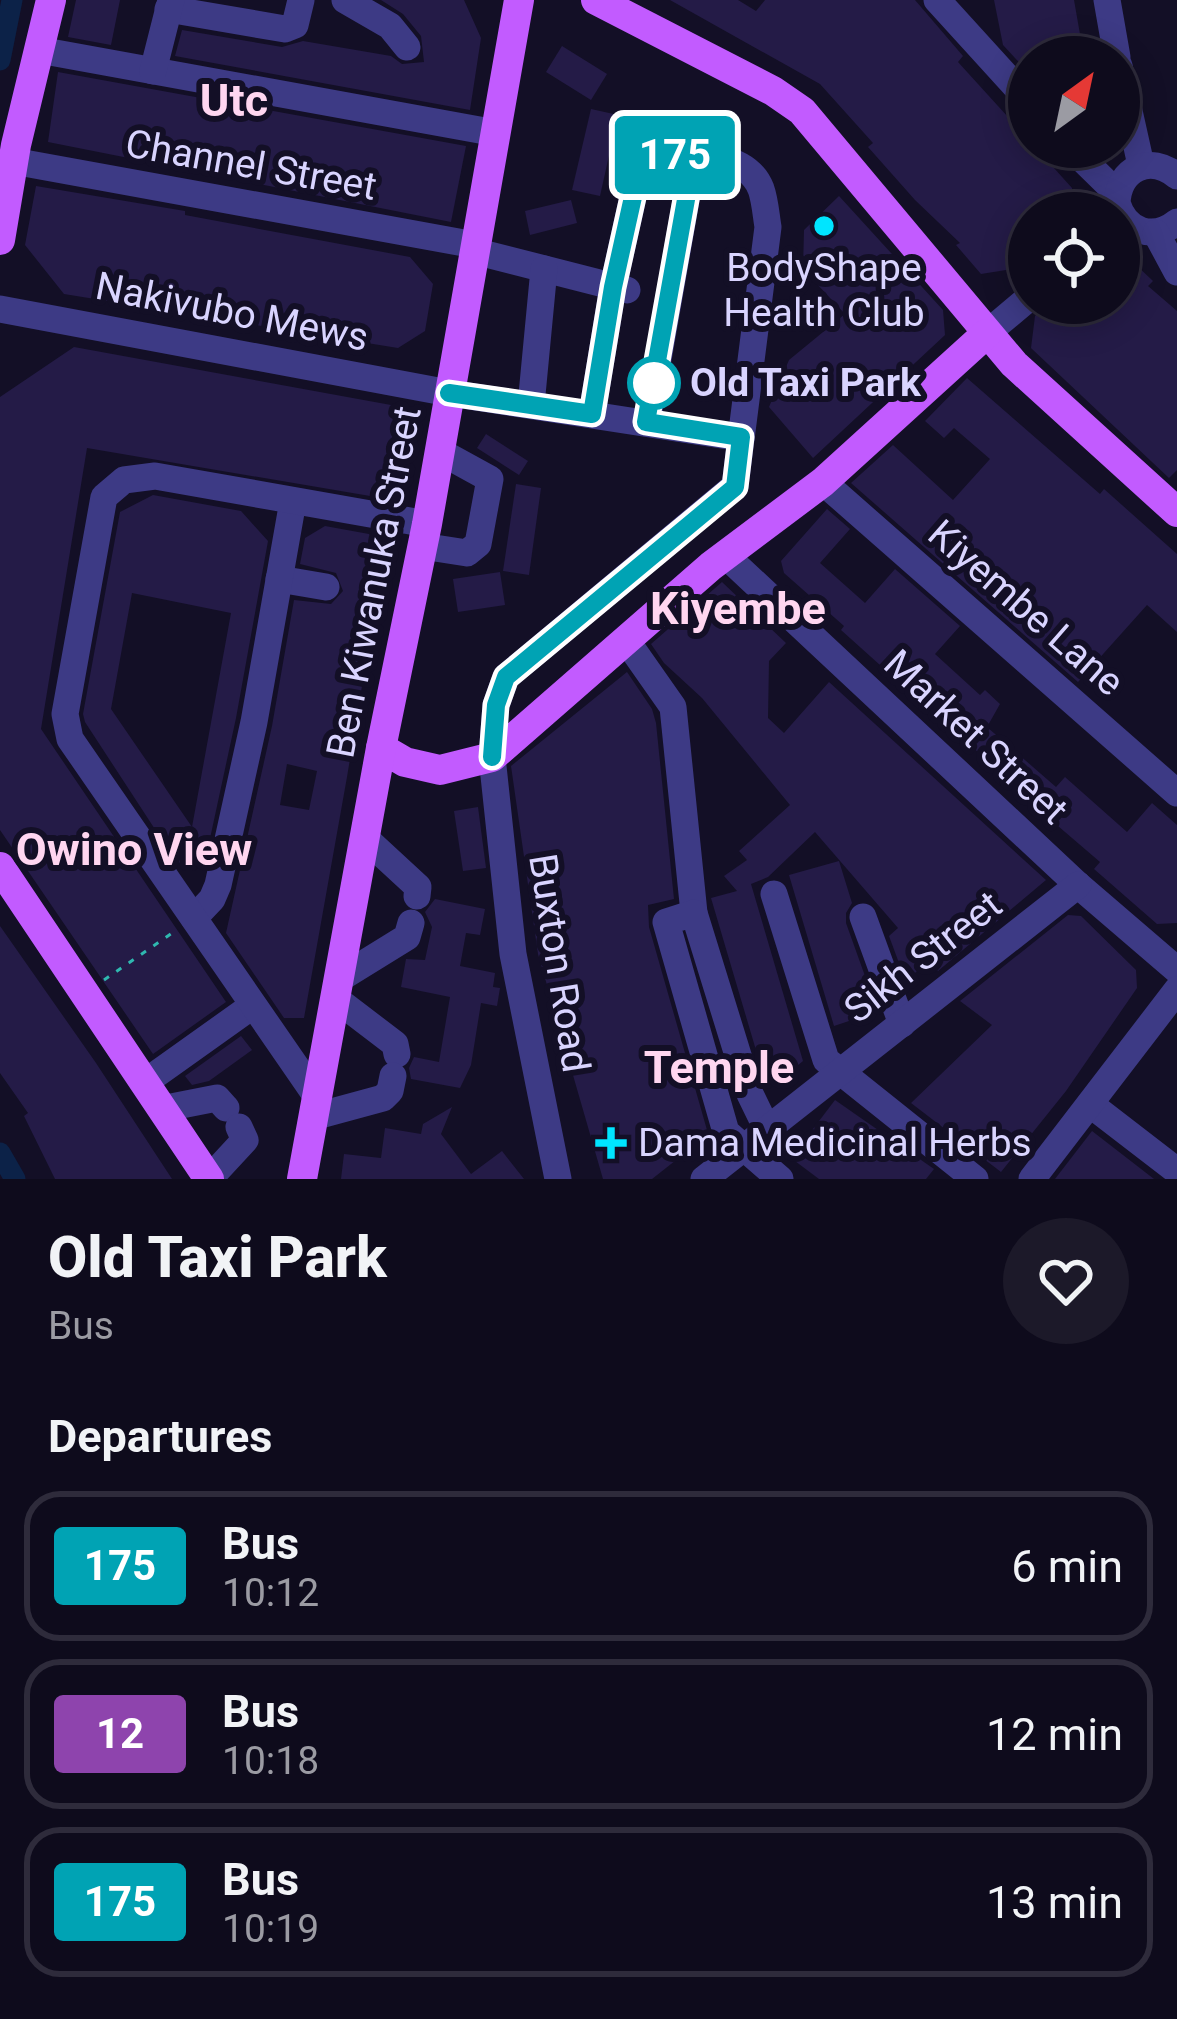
<!DOCTYPE html>
<style>
:root{--surface:#0e0b1c;--page:#1c1929;--text:#f1f3f6;--muted:#9b9ba3;--line:#2e2b3b}
body{margin:0;font-family:Roboto,sans-serif;background:var(--page);color:var(--text);height:100vh;display:flex;flex-direction:column;font-size:45px;white-space:nowrap}
*{box-sizing:border-box;margin:0}
p{font-size:39px;color:var(--muted)}
.icon{flex:none;width:66px;height:66px;fill:none;stroke:currentColor;stroke-width:2;stroke-linecap:round;stroke-linejoin:round}
.map{position:relative;height:1179px;overflow:hidden}
.side{display:flex;flex-direction:column;background:var(--surface);flex:1}
.side>*{flex:none}
.badge{padding:0 24px;border-radius:9px;font-size:42px;line-height:78px}
.needle{width:78px;rotate:33deg}
.fabs{position:absolute;left:1008px;top:36px;display:grid;gap:24px}
.fabs a{display:grid;place-items:center;width:132px;height:132px;border-radius:50%;background:var(--surface);box-shadow:0 6px 30px #0003,0 0 0 3px var(--line);font-size:60px}
.map>.badge{position:absolute;translate:-50% -50%;box-shadow:0 0 0 6px #fff}
h2{padding:0 48px;font-size:45px;line-height:108px}
.round{display:grid;place-items:center;flex:none;width:126px;height:126px;border-radius:63px;background:var(--page)}
.headline{display:flex;align-items:center;justify-content:space-between;height:204px;padding:0 48px}
h1{font-size:57px;font-weight:800;line-height:90px}
ul{padding:0;list-style:none}
li{display:flex;align-items:center;gap:36px;height:150px;margin:0 24px 18px;padding:0 24px;border:6px solid var(--line);border-radius:36px}
li div{flex:1}
li b{display:block;font-size:45px}
li em{font-style:normal}
li .badge{min-width:132px;font-weight:700;text-align:center}
.map>svg:first-child{display:block}
</style>
<div class="map">
<svg width="1177" height="1179" viewBox="0 0 1177 1179">
<rect width="100%" height="100%" fill="#130f26"/>
<g fill="none" stroke-linecap="round" stroke-linejoin="round">
<g stroke="#0c2248" stroke-width="21">
<polyline points="0,60 12,0"/>
<polyline points="0,1153 15,1179"/>
</g>
</g>
<g fill="#241b47" fill-rule="evenodd">
<polygon points="76,0 120,0 111,45 68,37"/>
<polygon points="381,0 464,0 481,38 470,110 175,56 182,30 282,47 303,41 391,56 402,64 424,62 421,36 403,14"/>
<polygon points="670,0 738,0 756,11 765,0 915,0 963,56 958,62 1029,140 1029,147 1035,147 1072,188 1073,213 1029,213 1029,250 1006,270 981,274 956,245 960,243 915,200 868,147 873,143 820,84"/>
<polygon points="994,0 1074,0 1084,57 1029,57 1029,73 1003,45"/>
<polygon points="562,46 607,74 591,100 546,72"/>
<polygon points="58,72 466,146 451,222 48,142"/>
<polygon points="591,109 618,115 600,196 572,190"/>
<polygon points="36,186 185,211 185,215 410,257 433,284 425,331 398,348 64,294 25,245"/>
<polygon points="839,196 943,310 945,335 813,458 769,407 789,360 845,314 803,269 804,230"/>
<polygon points="571,200 577,223 530,235 525,211"/>
<polygon points="1119,249 1153,281 1148,286 1177,311 1177,470 1169,478 1031,348 1035,316 1047,303 1119,303"/>
<polygon points="74,347 391,405 413,431 406,474 376,497 87,448 41,729 226,1002 153,1054 0,830 0,397"/>
<polygon points="967,378 1100,494 1104,489 1177,554 1177,632 1147,605 1078,682 851,483 893,445 953,500 990,459 954,428 944,438 925,421"/>
<polygon points="486,434 528,461 519,475 477,448"/>
<polygon points="516,484 541,488 529,575 503,571"/>
<path d="M153 495 241 511 268 541 236 718 206 857 177 863 85 722 83 714 120 512ZM132 593 231 613 192 827 111 709Z"/>
<polygon points="827,509 850,529 820,563 865,603 895,569 960,626 935,654 980,695 985,690 1000,704 987,727 1056,787 1065,777 1127,832 1152,803 1177,825 1177,923 1157,924 1094,869 1100,862 1037,808 1041,804 908,694 910,692 841,630 844,626 784,573 781,561"/>
<path d="M325 526 369 534 390 564 381 606 373 604 358 685 362 686 347 777 304 1018H284L226 933 272 726 294 600 331 604 343 591 336 573 300 564 305 538ZM287 764 317 771 309 810 280 805Z"/>
<polygon points="500,572 505,605 458,612 453,579"/>
<polygon points="722,582 786,643 769,661 768,718 784,733 829,682 1046,880 938,971 928,960 906,982 889,936 898,928 815,832 768,877 751,884 803,1061 779,1081 766,1084 711,898 737,891 724,876 747,860 739,851 790,805 702,698 664,663 651,644"/>
<polygon points="627,672 652,709 656,723 674,899 648,905 649,927 707,1130 681,1137 685,1153 652,1179 603,1179 538,954 511,766"/>
<polygon points="478,807 486,868 463,871 454,811"/>
<polygon points="839,861 852,903 846,913 846,923 875,1004 852,1020 834,1026 789,875"/>
<polygon points="435,899 485,909 480,935 466,933 460,966 495,973 493,987 500,988 497,1006 481,1003 471,1065 460,1088 411,1079 409,1068 414,1057 439,1062 450,997 401,987 406,959 425,960 432,927 425,912"/>
<polygon points="1068,915 1081,916 1136,970 1137,988 1066,1091 1001,1172 911,1103 992,1025 960,1001"/>
<polygon points="0,926 96,1063 172,1179 55,1179 24,1116 28,1113 0,1073"/>
<polygon points="241,1036 252,1050 209,1081 192,1085 185,1076"/>
<polygon points="835,1100 934,1169 926,1179 819,1179 791,1158"/>
<polygon points="452,1107 441,1134 471,1174 502,1151 524,1179 341,1179 344,1154 381,1158 385,1128 421,1134 423,1124"/>
<polygon points="1092,1131 1154,1179 1055,1179"/>
</g>
<g fill="none" stroke-linecap="round" stroke-linejoin="round">
<polyline stroke="#2fb8b0" stroke-width="3" stroke-dasharray="6 9" stroke-linecap="butt" points="104,980 175,931"/>
<g stroke="#3d3a85" stroke-width="27">
<polyline points="345,0 390,26 407,47"/>
<polyline points="937,0 1029,101"/>
<polyline points="1107,0 1117,57"/>
<polyline points="168,9 285,29 295,25 301,0"/>
<polyline points="39,50 496,133"/>
<polyline points="1119,66 1141,165"/>
<polyline points="153,71 171,0"/>
<polyline points="1070,147 1117,193"/>
<polyline points="13,161 475,245"/>
<path d="M1177 176C1150 154 1119 168 1117 203 1126 232 1153 241 1177 222"/>
<polyline points="1156,233 1177,272"/>
<polyline points="474,251 627,290"/>
<polyline points="0,309 449,393 741,438"/>
<polyline points="986,334 1029,298"/>
<polyline points="531,405 544,269"/>
<polyline points="647,422 694,155"/>
<polyline points="823,482 1177,793"/>
<polyline points="422,546 467,553 478,544 490,479 439,451"/>
<polyline points="725,555 1078,885 1177,970"/>
<polyline points="279,579 326,587"/>
<polyline points="626,640 673,707 694,913"/>
<polyline points="366,839 418,887 417,896"/>
<polyline points="774,894 826,1060 975,1179"/>
<polyline points="863,917 902,1024"/>
<polyline points="194,918 212,899 218,885 254,722 293,501"/>
<polyline points="339,979 407,937 411,923"/>
<polyline points="336,999 395,1044 397,1054"/>
<polyline points="144,1083 252,1006"/>
<polyline points="317,1097 70,739 65,714 104,497 124,480 155,476 427,524"/>
<polyline points="1090,1104 1177,1171"/>
<polyline points="161,1109 217,1098 226,1108"/>
<polyline points="313,1117 383,1098 390,1091 393,1076"/>
<polyline points="767,1129 750,1094 694,913 666,922 726,1132 780,1179"/>
<polyline points="209,1179 245,1140 239,1127"/>
<path d="M558 1179 513 954 492 757 496 705 506 677 735 486 768 227C766 215 765 200 761 189 745 148 683 155 647 155L641 161 613 287 592 414"/>
<polyline points="704,1179 1078,885"/>
<polyline points="1032,1179 1177,990"/>
</g>
<g stroke="#c25bff" stroke-width="30">
<polyline points="596,0 773,91 802,111 1014,364 1177,512"/>
<polyline points="0,240 16,145 51,0"/>
<polyline points="381,748 405,762 440,770 492,757 711,566 823,482 986,334"/>
<polyline points="0,867 209,1179"/>
<polyline points="302,1179 381,748 427,524 519,0"/>
</g>
</g>
<g fill="none" stroke-linecap="round" stroke-linejoin="round">
<defs>
<polyline id="line" points="449,393 592,414 613,287 641,161 647,155 694,155 646,422 741,437 735,487 506,677 496,705 492,757"/>
</defs>
<use href="#line" stroke="#fff" stroke-width="27"/>
<use href="#line" stroke="#00a3b4" stroke-width="18"/>
</g>
<g fill="#00e5ff" stroke="#130f26" stroke-width="4.5">
<circle cx="824" cy="226" r="12"/>
<path d="M605 1125h12v12h12v12h-12v12h-12v-12h-12v-12h12z"/>
</g>
<circle fill="#fff" stroke="#00a3b4" stroke-width="6" cx="654" cy="383" r="24"/>
<g text-anchor="middle" dominant-baseline="central" stroke-width="12" stroke-linejoin="round" paint-order="stroke">
<g font-size="39" fill="#d9d4ff" stroke="#130f26">
<text transform="translate(251 165) rotate(10)">Channel Street</text>
<text transform="translate(232 312) rotate(11)">Nakivubo Mews</text>
<text transform="translate(374 582) rotate(-79)">Ben Kiwanuka Street</text>
<text transform="translate(1026 608) rotate(41)">Kiyembe Lane</text>
<text transform="translate(976 737) rotate(43)">Market Street</text>
<text transform="translate(923 957) rotate(-38)">Sikh Street</text>
<text transform="translate(559 963) rotate(81)">Buxton Road</text>
</g>
<g font-size="39" fill="#d9d4ff" stroke="#130f26">
<text x="824" y="268">BodyShape<tspan x="824" dy="45">Health Club</tspan></text>
<text x="638" y="1143" text-anchor="start">Dama Medicinal Herbs</text>
</g>
<g font-size="39" font-weight="bold" fill="#d9d4ff" stroke="#130f26" text-anchor="start">
<text x="690" y="383">Old Taxi Park</text>
</g>
<g font-size="45" font-weight="bold" fill="#ffd6f0" stroke="#130f26">
<text x="234" y="100">Utc</text>
<text x="738" y="608">Kiyembe</text>
<text x="134" y="849">Owino View</text>
<text x="719" y="1067">Temple</text>
</g>
</g>
</svg>
<div class="fabs">
<a><svg class="needle" viewBox="-14 -14 28 28"><path d="M0-13l5 13h-10z" fill="#e53935"/><path d="M0 13l5-13h-10z" fill="#9b9ba3"/></svg></a>
<a><svg class="icon" aria-label="locate" viewBox="0 0 24 24"><circle cx="12" cy="12" r="6"/><path d="M12 2v4M12 18v4M2 12h4M18 12h4"/></svg></a>
</div>
<b class="badge" style="left:675px;top:155px;background:#00a3b4;color:#fff">175</b>
</div>
<section class="side">
<div class="headline"><div><h1>Old Taxi Park</h1><p>Bus</p></div><a class="round"><svg class="icon" aria-label="heart" viewBox="0 0 24 24"><path d="M12 20l-8-8c-3-5 5-10 8-4 3-6 11-1 8 4z"/></svg></a></div>
<h2>Departures</h2>
<ul>
<li><span class="badge" style="background:#00a3b4;color:#fff">175</span><div><b>Bus</b><p>10:12</p></div><em>6 min</em></li>
<li><span class="badge" style="background:#8e44ad;color:#fff">12</span><div><b>Bus</b><p>10:18</p></div><em>12 min</em></li>
<li><span class="badge" style="background:#00a3b4;color:#fff">175</span><div><b>Bus</b><p>10:19</p></div><em>13 min</em></li>
</ul>
</section>
